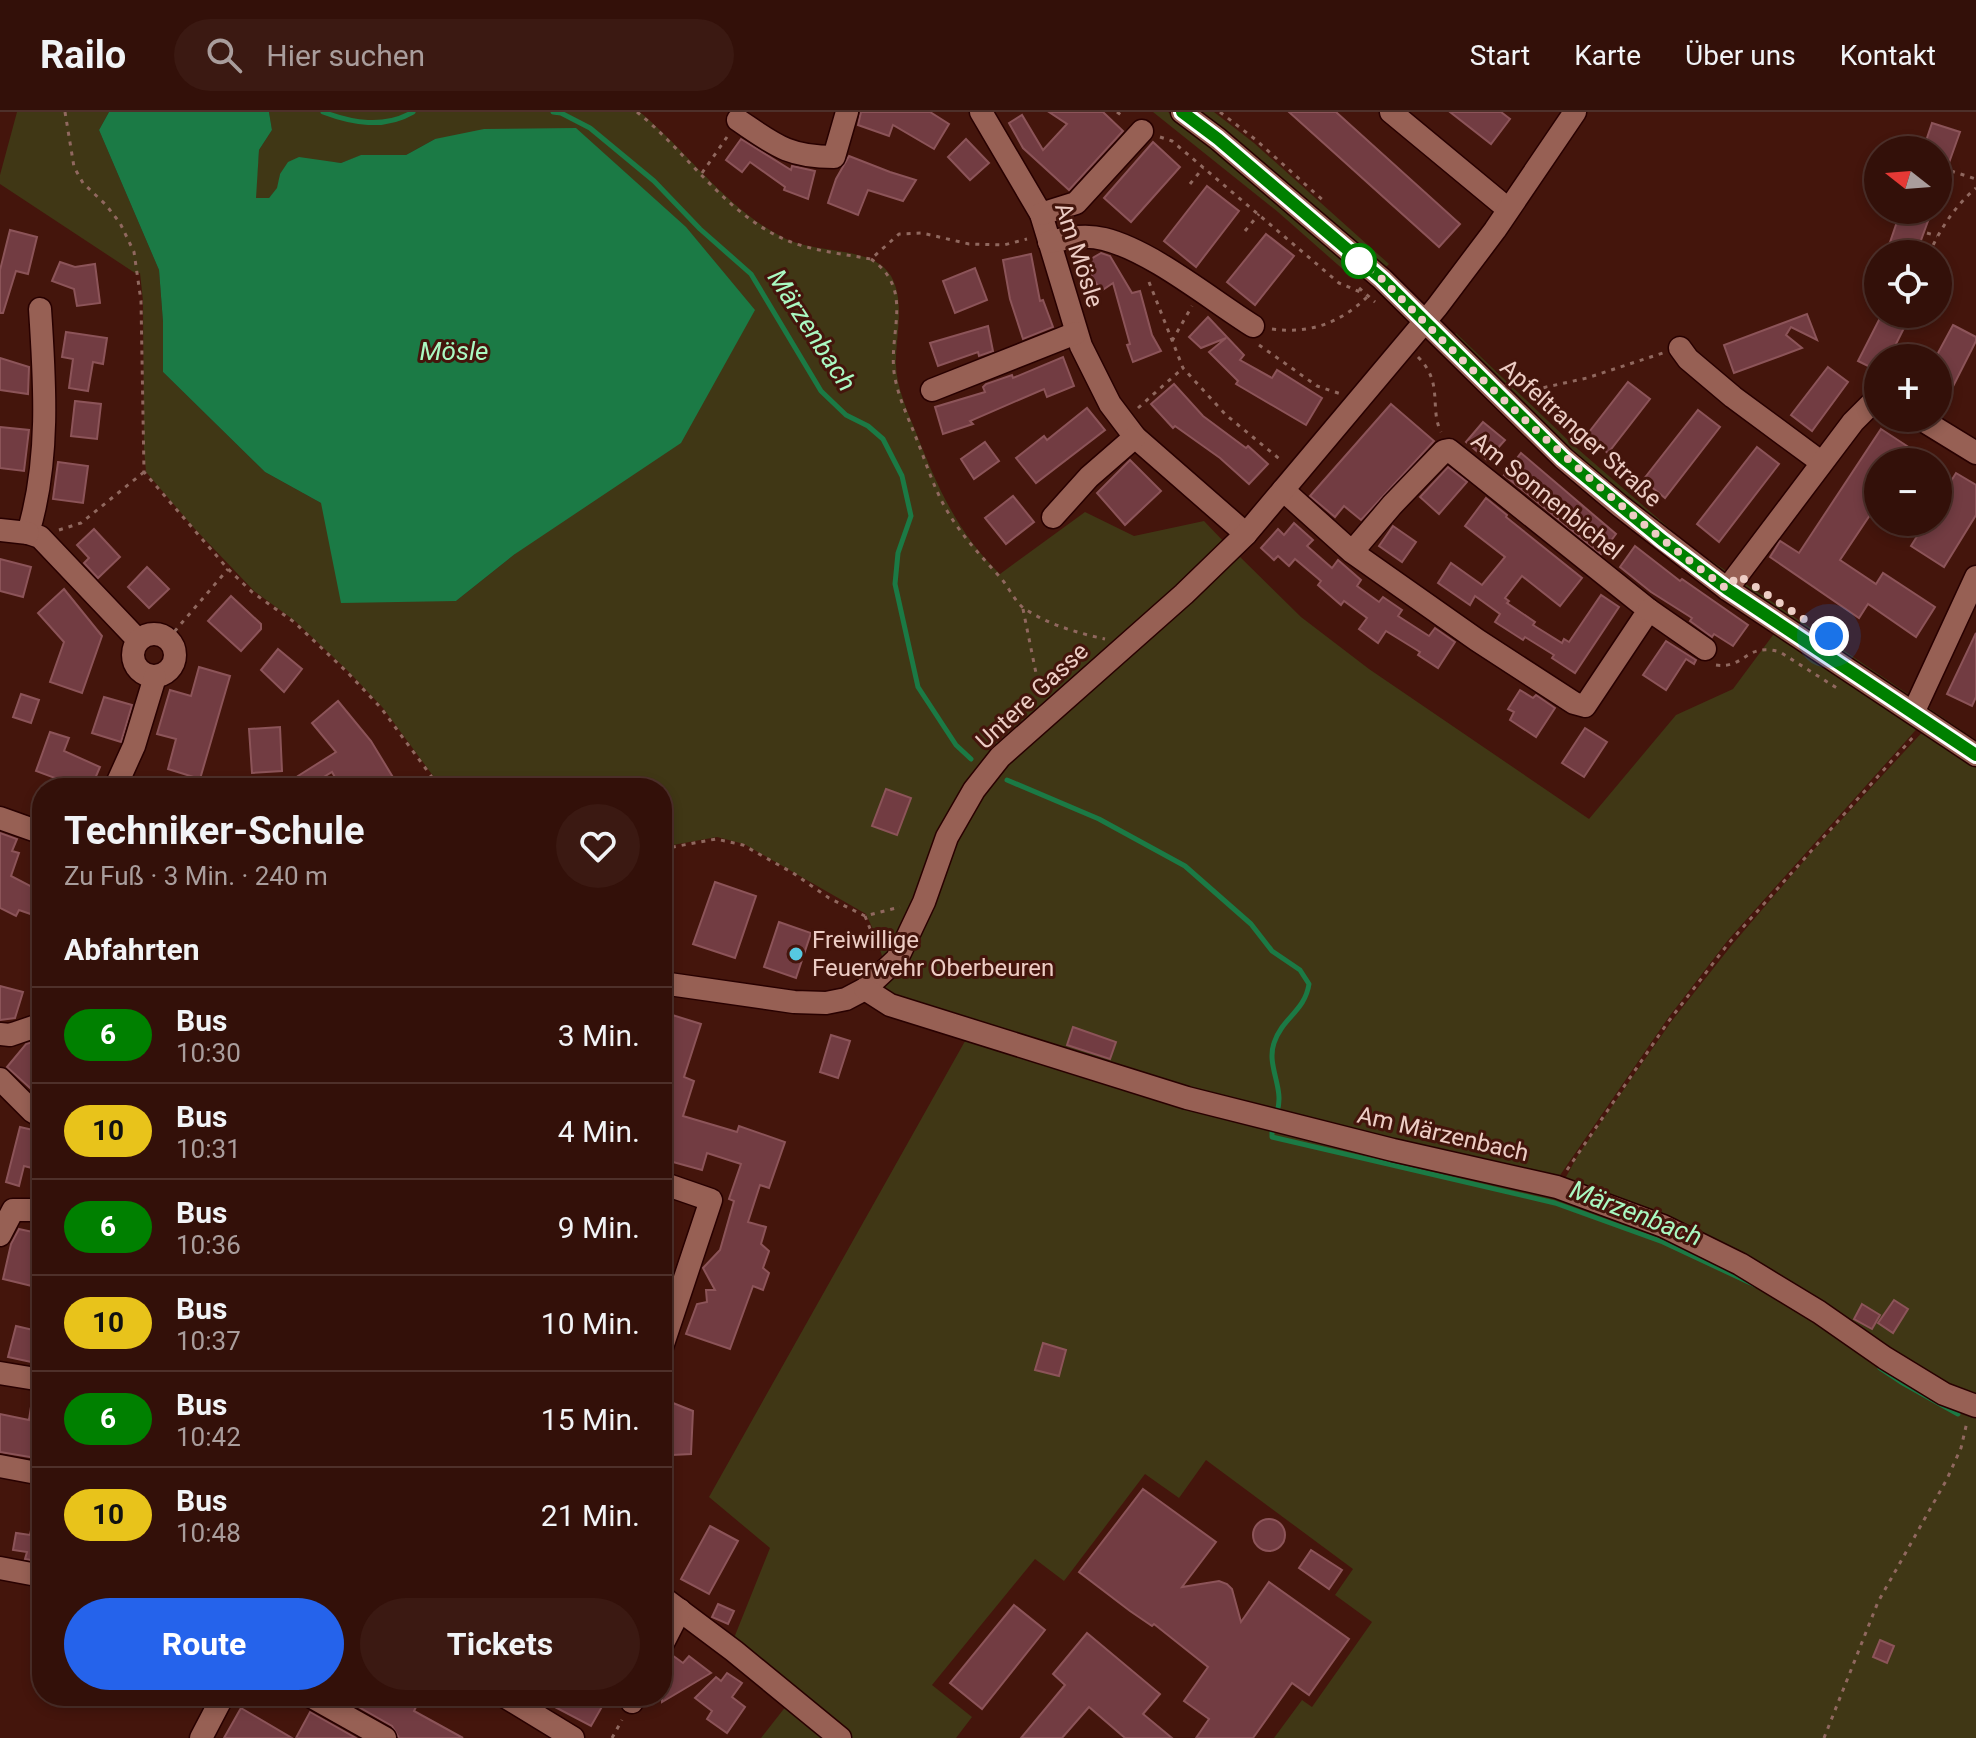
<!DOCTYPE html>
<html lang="de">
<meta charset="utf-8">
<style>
:root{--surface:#331009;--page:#3b1912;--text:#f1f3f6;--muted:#a99d9c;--line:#4e302a;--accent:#2563eb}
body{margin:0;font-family:Roboto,sans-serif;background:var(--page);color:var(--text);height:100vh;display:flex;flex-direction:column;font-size:30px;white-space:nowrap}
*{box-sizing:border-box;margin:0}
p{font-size:26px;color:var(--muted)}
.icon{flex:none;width:44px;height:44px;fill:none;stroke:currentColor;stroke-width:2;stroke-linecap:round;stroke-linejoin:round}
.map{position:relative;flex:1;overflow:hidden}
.sheet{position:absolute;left:32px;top:666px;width:640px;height:928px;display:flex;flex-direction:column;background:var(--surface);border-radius:32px;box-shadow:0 4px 12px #0003,0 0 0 2px var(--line)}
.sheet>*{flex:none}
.badge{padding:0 16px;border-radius:26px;font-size:28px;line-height:52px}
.needle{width:52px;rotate:287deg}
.buttons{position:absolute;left:1864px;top:24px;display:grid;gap:16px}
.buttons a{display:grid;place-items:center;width:88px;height:88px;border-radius:50%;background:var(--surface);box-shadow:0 4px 12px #0003,0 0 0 2px var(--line);font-size:40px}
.you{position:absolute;width:40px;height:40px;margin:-20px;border:6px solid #fff;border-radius:50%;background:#1a73e8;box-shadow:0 0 0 12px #1a73e833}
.map>.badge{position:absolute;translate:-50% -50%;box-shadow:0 0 0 4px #fff}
h2{padding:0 32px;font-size:30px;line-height:72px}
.round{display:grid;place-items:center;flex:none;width:84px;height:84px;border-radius:42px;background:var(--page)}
.overview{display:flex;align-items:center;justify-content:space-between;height:136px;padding:0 32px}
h1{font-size:38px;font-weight:700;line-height:60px}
.button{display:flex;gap:16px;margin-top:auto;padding:16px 32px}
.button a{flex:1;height:92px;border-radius:48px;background:var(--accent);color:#fff;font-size:32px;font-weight:700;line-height:92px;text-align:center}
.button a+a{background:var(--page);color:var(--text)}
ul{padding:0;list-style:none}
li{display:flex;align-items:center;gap:24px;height:96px;padding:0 32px;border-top:2px solid var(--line)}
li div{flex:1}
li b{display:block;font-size:30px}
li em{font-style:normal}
li .badge{min-width:88px;font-weight:700;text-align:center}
header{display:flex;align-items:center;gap:48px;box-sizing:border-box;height:112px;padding:0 40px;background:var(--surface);border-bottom:2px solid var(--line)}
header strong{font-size:38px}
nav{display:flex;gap:44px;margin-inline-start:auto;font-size:28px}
.search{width:560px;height:72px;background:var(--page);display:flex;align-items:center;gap:20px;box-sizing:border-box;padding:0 28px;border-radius:44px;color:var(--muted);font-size:30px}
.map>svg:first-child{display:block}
</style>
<header>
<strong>Railo</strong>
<div class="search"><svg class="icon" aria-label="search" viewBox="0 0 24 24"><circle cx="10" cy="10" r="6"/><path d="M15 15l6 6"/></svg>Hier suchen</div>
<nav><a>Start</a><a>Karte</a><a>Über uns</a><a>Kontakt</a></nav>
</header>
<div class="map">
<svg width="1976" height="1626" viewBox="0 0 1976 1626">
<rect width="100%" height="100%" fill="#44150c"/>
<g fill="#403715">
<path d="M17 0H109L99 18 159 158 163 210V260L265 360 321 391 456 489 515 442 435 27 406 43H362L341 51 321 49 280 62 278 76 269 86H255L259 38 272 18 269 0H640C689 41 727 98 786 127 818 142 873 134 891 164 906 191 895 225 896 254 897 276 907 298 915 318 936 372 957 421 1000 462L1085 400 1134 424 1204 409 1226 432 994 642 885 854 876 824 866 802 744 732 717 725 662 735V676H442L383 596 348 559 295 509 254 479 194 416 146 360 144 337 143 189 140 161H135L0 72V63Z"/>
<polygon points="1153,0 1168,0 1172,3 1352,153 1346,160 1278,100"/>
<polygon points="1197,0 1214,0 1254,31 1389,152 1384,157"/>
<polygon points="1456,221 1572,332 1691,435 1976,628 1976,637 1734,472 1568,339 1450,228"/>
<polygon points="1234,439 1301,505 1369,557 1589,707 1676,603 1733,577 1776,519 1922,611 1728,828 1668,906 1554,1072 1283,1007 871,877 977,680"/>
<polygon points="1927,615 1976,650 1976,1292 1820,1199 1561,1074 1578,1043 1671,910 1731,834 1809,743"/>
<polygon points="969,922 1556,1078 1661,1117 1976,1298 1976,1626 1274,1626 1302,1588 1312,1595 1372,1510 1335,1483 1353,1457 1206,1348 1179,1386 1145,1362 1064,1469 1035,1447 932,1573 972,1605 956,1626 848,1626 732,1531 770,1436 709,1385"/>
<polygon points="790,1589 835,1626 761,1626"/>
</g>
<polygon fill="#1b7a45" points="109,0 269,0 272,18 259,38 256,86 269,86 277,76 280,62 288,50 299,45 341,51 361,43 406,43 435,27 484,17 576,16 686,115 755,198 681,331 515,442 456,489 341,491 321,391 265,360 163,260 163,210 159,158 99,18"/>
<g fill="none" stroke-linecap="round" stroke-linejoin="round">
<g stroke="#1b7a45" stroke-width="5">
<path d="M323 0C352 11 384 17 413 0"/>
<polyline points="553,0 561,1 590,16 654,69 700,117 751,162 821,279 846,303 868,314 883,327 902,364 911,404 898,441 895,472 918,575 956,633 971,647"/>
<path d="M1007 668 1099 707 1185 754 1251 812 1272 839 1300 858 1309 872C1305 899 1282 906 1274 931 1266 954 1285 976 1277 1000"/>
<polyline points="1272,1018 1272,1025 1555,1091 1663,1130 1755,1173"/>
<polyline points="1880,1256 1901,1270 1958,1302"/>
</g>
</g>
<g fill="#723c42" stroke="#8c5459" stroke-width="2">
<polygon points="861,0 930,0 949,12 934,37 893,13 889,24 858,13"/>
<polygon points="1049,0 1103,0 1123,19 1069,78 1023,36 1009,11 1022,3 1043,38 1067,12"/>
<polygon points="1289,0 1336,0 1460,112 1439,135"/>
<polygon points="1450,0 1501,0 1510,7 1491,32"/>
<polygon points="1932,11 1960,20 1940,76 1938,38 1923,38"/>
<polygon points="741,27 791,58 792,54 815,59 808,87 784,78 785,75 750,50 742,60 726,48"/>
<polygon points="966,27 989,51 970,68 948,45"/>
<polygon points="1153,30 1180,55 1131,110 1104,86"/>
<polygon points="849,44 890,60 916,68 903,89 868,78 858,103 828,91 836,67"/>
<polygon points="1207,74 1239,99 1196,155 1164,129"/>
<polygon points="1901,98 1932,98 1916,142 1886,142"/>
<polygon points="10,118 37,125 28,162 16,159 3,201 0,201 0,158"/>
<polygon points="1266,122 1294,144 1255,193 1227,170"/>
<polygon points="1101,141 1110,144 1132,181 1140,179 1152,223 1161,239 1133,250 1127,233 1130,232 1113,171 1101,179 1084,151"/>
<polygon points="1031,142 1040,189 1043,188 1053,215 1023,227 1010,187 1003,148"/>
<polygon points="60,150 75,155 95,152 100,191 77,194 74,177 52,169"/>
<polygon points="975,156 987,188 955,201 943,169"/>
<polygon points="1807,202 1817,228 1791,215 1786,223 1802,236 1734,261 1724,233"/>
<polygon points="1882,202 1911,202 1889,246 1878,246 1878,259 1858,249"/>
<polygon points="1208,205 1244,243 1240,248 1272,266 1277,258 1322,286 1306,313 1236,272 1238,269 1209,240 1226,226 1201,236 1189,225"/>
<polygon points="1953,213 1976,225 1976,229 1939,302 1938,241"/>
<polygon points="988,214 993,239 979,244 978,240 938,254 930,231"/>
<polygon points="66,220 107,226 103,252 93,250 88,279 69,276 73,247 62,245"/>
<polygon points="1063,245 1074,274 1047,285 1044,277 970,309 973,312 943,322 935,295 985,280 983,275 986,272 1012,263 1013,266"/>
<polygon points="0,246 29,255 28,282 0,278"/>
<polygon points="1828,255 1848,270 1812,319 1791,303"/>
<polygon points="1628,270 1650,287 1608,341 1586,324"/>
<polygon points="1174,272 1203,304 1246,336 1248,334 1268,352 1249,372 1220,346 1175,314 1173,316 1151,292"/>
<polygon points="75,289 101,292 97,327 71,324"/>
<polygon points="1391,292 1434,329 1361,408 1344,394 1335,405 1310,384"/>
<polygon points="1087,296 1105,318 1036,371 1016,346 1044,324 1047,328"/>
<polygon points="1698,298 1720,315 1665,386 1643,368"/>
<polygon points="1483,310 1505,328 1487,348 1466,330"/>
<polygon points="0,315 29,318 24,359 0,356"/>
<polygon points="1881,317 1913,338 1905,350 1878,350 1878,391 1840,448 1876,472 1883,461 1935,495 1916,525 1868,492 1859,506 1770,445 1780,429 1799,441"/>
<polygon points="985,330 999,349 974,367 961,347"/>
<polygon points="1757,335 1779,352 1719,430 1697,412"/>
<polygon points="1521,341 1616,422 1601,442 1504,363"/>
<polygon points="1130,348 1161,379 1125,413 1097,381"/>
<polygon points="58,350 88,354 83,391 53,387"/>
<polygon points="1448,355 1467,370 1439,402 1420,385"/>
<polygon points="1956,361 1976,373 1976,403 1944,455 1911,434 1926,410 1938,410 1938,390"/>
<polygon points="1013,384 1034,410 1006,432 985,406"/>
<polygon points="1486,386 1507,403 1506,405 1582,466 1560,494 1522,464 1505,486 1509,489 1507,491 1535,510 1533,513 1562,531 1564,527 1569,530 1601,483 1619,495 1575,561 1552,546 1554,543 1525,525 1523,528 1495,510 1500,502 1475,484 1470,493 1438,471 1451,451 1482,473 1505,445 1465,414"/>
<polygon points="1294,411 1313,428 1307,434 1332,456 1338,448 1361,468 1357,474 1379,490 1383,485 1402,498 1398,504 1429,524 1435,516 1455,530 1438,556 1418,543 1420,540 1386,519 1378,531 1359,517 1367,506 1344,489 1341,493 1318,473 1321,469 1295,447 1289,454 1278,444 1274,448 1261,436 1278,417 1284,423"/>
<polygon points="1393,414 1416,430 1402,450 1379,434"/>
<polygon points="94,417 120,445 98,466 84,451 89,446 77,433"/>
<polygon points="1635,434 1680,469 1682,467 1748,513 1733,534 1714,522 1712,525 1690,509 1692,506 1651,480 1620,455"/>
<polygon points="0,447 31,455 23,485 0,479"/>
<polygon points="147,455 169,477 149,496 128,475"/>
<polygon points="64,477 102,524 82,581 50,570 64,530 38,501"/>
<polygon points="231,484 261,512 261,517 241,539 208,509"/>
<polygon points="1976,521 1976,585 1972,594 1947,582"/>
<polygon points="1666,529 1696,548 1694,552 1686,547 1666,578 1643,563"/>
<polygon points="278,537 302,557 284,580 261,558"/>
<polygon points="199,555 230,564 200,667 168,657 176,627 157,622 170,578 191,584"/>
<polygon points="1520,578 1533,586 1536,583 1555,596 1536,625 1510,608 1514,600 1508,597"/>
<polygon points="21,582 39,588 31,611 13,605"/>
<polygon points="104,585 132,593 121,630 92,621"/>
<polygon points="338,589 371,629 394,667 380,676 341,676 332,660 306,676 298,664 336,640 312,611"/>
<polygon points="280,615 282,659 252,661 249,617"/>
<polygon points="1585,616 1607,630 1584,665 1562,651"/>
<polygon points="50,620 69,626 64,639 100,655 91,676 64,676 66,670 36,659"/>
<polygon points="886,677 911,686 897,723 872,714"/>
<polygon points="0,721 17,727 12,739 19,741 11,764 42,780 42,806 19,798 16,804 0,796"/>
<polygon points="715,770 756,784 735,846 693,832"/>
<polygon points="779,810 811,821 796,866 764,855"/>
<polygon points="0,874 23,880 15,906 0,908"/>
<polygon points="666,901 701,912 684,965 694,969 683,1004 737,1020 739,1014 785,1030 769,1076 760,1073 748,1110 766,1115 761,1132 769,1139 763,1156 769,1161 763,1178 753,1174 730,1237 686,1222 697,1192 707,1190 706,1178 715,1178 703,1156 720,1138 734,1089 729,1087 741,1052 707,1041 702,1058 662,1047 662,1007 671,976 666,974 670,963 662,960 662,913"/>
<polygon points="1073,915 1116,930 1110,947 1067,933"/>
<polygon points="831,923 850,929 838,966 820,960"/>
<polygon points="42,927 42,987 7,955 26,932"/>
<polygon points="20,1015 42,1020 42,1049 40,1058 24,1054 19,1074 6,1070"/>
<polygon points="19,1117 42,1122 42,1150 36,1175 3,1167 11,1132"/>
<polygon points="1894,1188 1908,1197 1893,1221 1878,1211"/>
<polygon points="1862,1192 1880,1203 1872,1217 1854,1207"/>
<polygon points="16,1214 42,1220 36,1251 8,1245"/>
<polygon points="1043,1231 1066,1238 1059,1264 1035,1258"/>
<polygon points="33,1281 42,1282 42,1347 0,1340 0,1302 29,1308"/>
<polygon points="673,1291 693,1299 691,1342 672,1343 662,1331 662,1304 668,1295 671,1296"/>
<polygon points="1143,1377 1216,1430 1182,1475 1219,1469 1227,1472 1232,1477 1241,1510 1269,1470 1349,1527 1309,1583 1292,1571 1253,1626 1196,1626 1209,1607 1184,1589 1208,1555 1154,1512 1152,1514 1130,1499 1079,1460"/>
<polygon points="36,1394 42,1395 42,1450 25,1447 27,1440 13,1438 16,1421 30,1423"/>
<circle cx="1269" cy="1423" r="16"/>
<polygon points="710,1414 738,1429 709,1482 681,1467"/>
<polygon points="1311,1438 1342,1458 1329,1477 1299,1456"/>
<polygon points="718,1492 734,1499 728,1512 712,1505"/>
<polygon points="1014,1493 1045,1518 982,1597 950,1571"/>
<polygon points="1087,1521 1160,1582 1143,1602 1172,1626 1125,1626 1089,1595 1062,1626 1021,1626 1065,1573 1053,1562"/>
<polygon points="1880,1528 1894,1534 1887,1551 1873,1545"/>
<polygon points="672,1543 683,1551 689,1544 711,1561 662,1590 662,1551"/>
<polygon points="727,1561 742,1571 732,1585 745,1595 727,1621 707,1607 712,1599 695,1586 716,1565 721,1569"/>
<polygon points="353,1584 401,1584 417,1593 414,1599 463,1626 399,1626 392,1614 350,1590"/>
<polygon points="534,1584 608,1584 591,1614"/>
<polygon points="241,1596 292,1626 224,1626"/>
<polygon points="310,1600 356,1626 296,1626"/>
</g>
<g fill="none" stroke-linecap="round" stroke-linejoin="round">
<defs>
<g id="minor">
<polyline points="981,0 1041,102 1081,234 1110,292 1135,325 1246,422"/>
<polyline points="1182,0 1218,27 1382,167 1563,346 1620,394 1727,477 1976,643"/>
<polyline points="1391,0 1508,97"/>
<path d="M738 8C775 33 788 45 834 45L847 0"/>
<polyline points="1041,102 1076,91 1142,19"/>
<path d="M1049 130C1068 126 1085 122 1104 127 1152 139 1210 187 1253 214"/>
<path d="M40 197C45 271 50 349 28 421L40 425 138 528"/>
<polyline points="1680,236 1688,247 1733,285 1821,350"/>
<polyline points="932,278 1076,221"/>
<polyline points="1919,306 1976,341"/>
<polyline points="1283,378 1352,440 1477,528 1574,591 1585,594 1649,498 1449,338 1444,339 1392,393 1352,440"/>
<polyline points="1053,405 1089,365 1135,325"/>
<polyline points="0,418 28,421"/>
<polyline points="1727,477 1853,310 1874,289 1878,288"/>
<polyline points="1649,498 1705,537"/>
<circle cx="154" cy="543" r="21"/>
<polyline points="1914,599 1976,465"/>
<polyline points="115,676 134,634 155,565"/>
<polyline points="0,706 42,721"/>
<polyline points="662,871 794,890 826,891 846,887 865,877 897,847 924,790 947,725 974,678 1000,645 1184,482 1246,422 1437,195 1495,118 1575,0"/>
<polyline points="865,877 890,893 1187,986 1393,1038 1557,1075 1663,1114 1740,1152 1819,1200 1885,1246 1944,1282 1976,1294"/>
<polyline points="0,922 10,923 42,912"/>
<polyline points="0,967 32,999 42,1005"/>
<polyline points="662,1071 711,1088 662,1235"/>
<polyline points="0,1123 13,1098 42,1098"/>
<polyline points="0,1261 42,1268"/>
<polyline points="0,1354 42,1362"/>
<polyline points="0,1456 42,1464"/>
<polyline points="662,1485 734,1539 840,1626"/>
<polyline points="662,1533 680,1498"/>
<polyline points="310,1584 385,1626"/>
<polyline points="504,1584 573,1626"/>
<polyline points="632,1590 635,1584"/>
<polyline points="201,1626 223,1584"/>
</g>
</defs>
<use href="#minor" stroke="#280000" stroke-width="25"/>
<g stroke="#90685f" stroke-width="3" stroke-dasharray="4 6" stroke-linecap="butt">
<polyline points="65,0 74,55 83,71 106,93 120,111 134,140 141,189 144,360 228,457 252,480 294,510 347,560 381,596 440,676"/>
<path d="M637 0C687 40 725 102 786 128 812 139 843 142 871 147L899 122 922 121 969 132 1004 133 1027 127"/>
<polyline points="1117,0 1125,6"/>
<polyline points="1220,0 1256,28 1326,91"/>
<polyline points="1160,25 1172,29 1339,171 1365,182"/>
<polyline points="1951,59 1976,67"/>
<polyline points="702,61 727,25"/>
<polyline points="1190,72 1203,56"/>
<polyline points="1245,119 1259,102"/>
<polyline points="1927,121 1937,124"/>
<path d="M1929 142C1940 117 1955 94 1976 76"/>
<path d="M871 147C914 177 889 218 894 260 897 282 907 303 915 323 926 350 934 378 949 402 963 425 981 444 999 464 1008 473 1015 491 1025 497 1049 513 1078 521 1105 527"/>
<polyline points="1149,170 1183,256 1226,303 1282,349"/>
<polyline points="1359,176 1375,190"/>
<path d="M1272 217C1310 222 1340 211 1367 185"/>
<polyline points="1172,229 1192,194"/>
<polyline points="1259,233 1317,274 1341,282"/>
<path d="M1418 245C1444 271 1429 296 1441 320"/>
<polyline points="1524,280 1587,266 1663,241"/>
<polyline points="1138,296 1183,256"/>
<polyline points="59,418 81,411 144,360"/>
<polyline points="1023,497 1038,571 1037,584"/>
<polyline points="168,527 228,457"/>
<path d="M1716 553C1746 557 1745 530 1780 540L1840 578"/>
<polyline points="662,737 716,727 743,733 793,761 829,786 865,804 900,795"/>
<polyline points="865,804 878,837"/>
<polyline points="1567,1058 1668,910 1728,832 1914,624"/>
<polyline points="612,1626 622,1608"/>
<polyline points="1824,1626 1878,1490 1947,1367 1961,1336 1967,1310"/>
</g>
<use href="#minor" stroke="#976054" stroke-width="22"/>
</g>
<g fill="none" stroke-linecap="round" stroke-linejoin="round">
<defs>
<polyline id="line" points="1182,0 1218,27 1382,167 1563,346 1662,428 1727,477 1976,643"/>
</defs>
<use href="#line" stroke="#fff" stroke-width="18"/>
<use href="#line" stroke="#008000" stroke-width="12"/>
<path stroke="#edcdc5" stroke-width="8" stroke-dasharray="0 14.4" d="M1359 149 1382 167C1490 278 1602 385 1727 477L1738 463 1829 524"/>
</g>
<circle fill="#fff" stroke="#008000" stroke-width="4" cx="1359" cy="149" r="16"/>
<circle fill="#56c9e1" stroke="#44150c" stroke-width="3" cx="796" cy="842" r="8"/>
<g text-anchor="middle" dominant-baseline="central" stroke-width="6" stroke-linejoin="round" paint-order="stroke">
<g font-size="24" fill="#edcdc5" stroke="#44150c">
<text transform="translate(1079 143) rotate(72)">Am Mösle</text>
<text transform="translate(1581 321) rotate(42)">Apfeltranger Straße</text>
<text transform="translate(1547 384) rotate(39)">Am Sonnenbichel</text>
<text transform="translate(1032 584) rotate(-43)">Untere Gasse</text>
<text transform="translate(1443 1022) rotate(13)">Am Märzenbach</text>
</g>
<g font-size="24" fill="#edcdc5" stroke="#44150c" text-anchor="start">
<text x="812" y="828">Freiwillige<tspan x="812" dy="28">Feuerwehr Oberbeuren</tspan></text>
</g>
<g font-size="26" font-style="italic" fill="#aaf9c2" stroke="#44150c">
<text transform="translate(812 218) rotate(57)">Märzenbach</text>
<text x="454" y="239">Mösle</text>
<text transform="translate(1636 1101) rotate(21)">Märzenbach</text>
</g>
</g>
</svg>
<div class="buttons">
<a><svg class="needle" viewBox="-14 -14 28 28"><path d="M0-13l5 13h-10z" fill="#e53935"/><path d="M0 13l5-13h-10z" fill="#a99d9c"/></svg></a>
<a><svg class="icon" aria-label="locate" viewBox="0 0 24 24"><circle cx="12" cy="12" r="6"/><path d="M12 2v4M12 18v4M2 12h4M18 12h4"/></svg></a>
<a>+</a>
<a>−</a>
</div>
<div class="you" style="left:1829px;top:524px"></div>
<section class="sheet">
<div class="overview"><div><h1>Techniker-Schule</h1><p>Zu Fuß · 3 Min. · 240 m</p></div><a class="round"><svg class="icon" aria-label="heart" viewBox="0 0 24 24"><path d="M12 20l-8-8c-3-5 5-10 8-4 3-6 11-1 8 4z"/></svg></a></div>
<h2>Abfahrten</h2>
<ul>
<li><span class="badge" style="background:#008000;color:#fff">6</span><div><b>Bus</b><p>10:30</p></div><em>3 Min.</em></li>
<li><span class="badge" style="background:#e8c31b;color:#111">10</span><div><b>Bus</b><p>10:31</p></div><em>4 Min.</em></li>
<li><span class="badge" style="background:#008000;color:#fff">6</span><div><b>Bus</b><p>10:36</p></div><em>9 Min.</em></li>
<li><span class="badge" style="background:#e8c31b;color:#111">10</span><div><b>Bus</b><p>10:37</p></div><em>10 Min.</em></li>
<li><span class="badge" style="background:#008000;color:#fff">6</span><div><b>Bus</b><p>10:42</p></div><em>15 Min.</em></li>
<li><span class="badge" style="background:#e8c31b;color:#111">10</span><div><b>Bus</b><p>10:48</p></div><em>21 Min.</em></li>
</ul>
<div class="button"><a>Route</a><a>Tickets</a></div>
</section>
</div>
